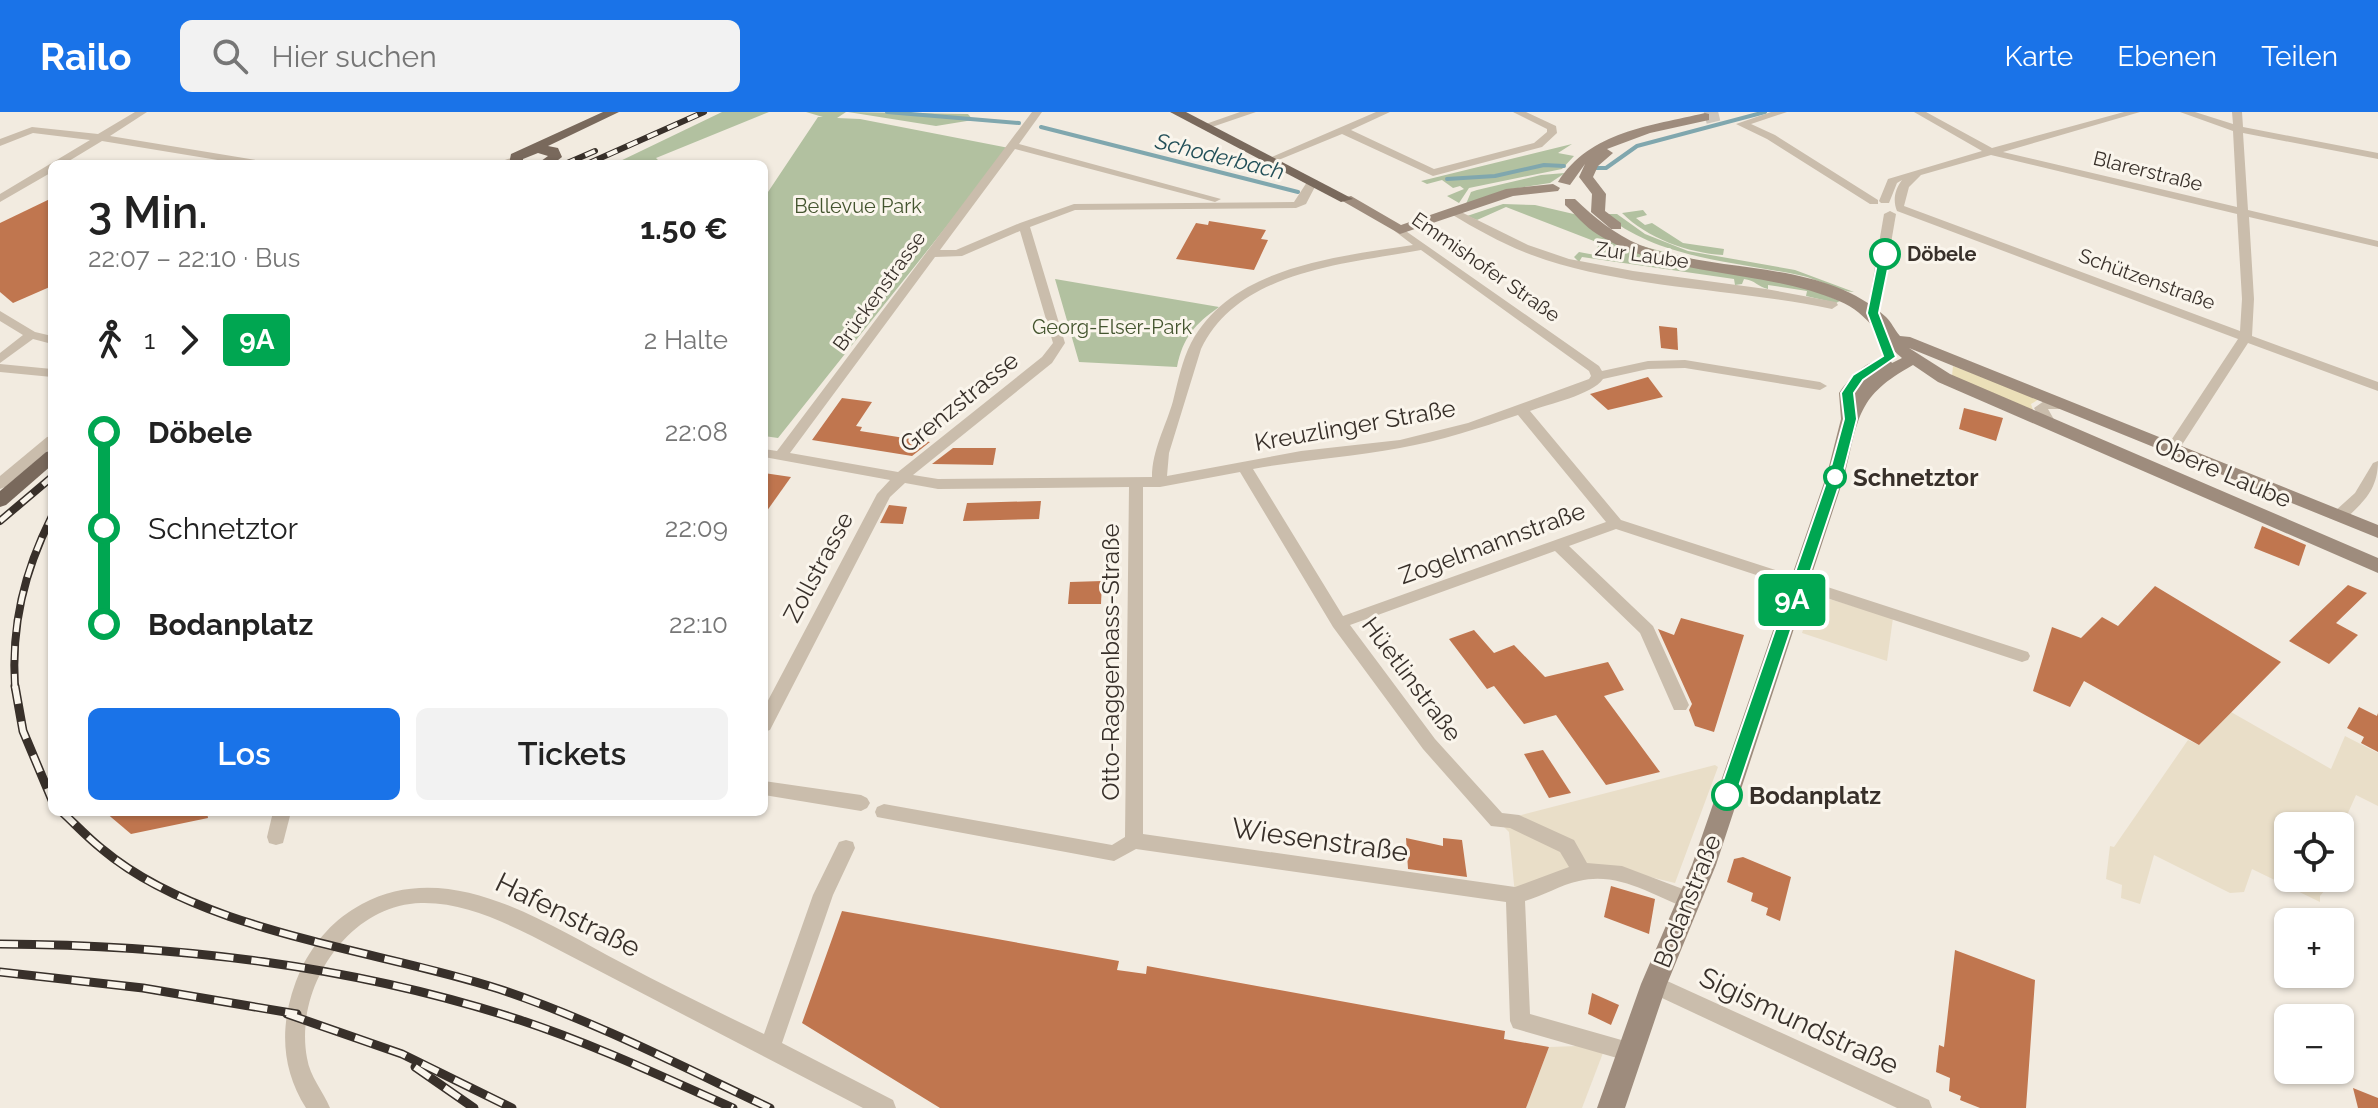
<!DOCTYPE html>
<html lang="de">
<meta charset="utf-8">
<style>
:root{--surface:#fff;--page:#f2f2f2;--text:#222;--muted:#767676;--accent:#1a73e8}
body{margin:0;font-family:Raleway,sans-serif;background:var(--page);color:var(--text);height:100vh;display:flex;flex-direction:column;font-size:30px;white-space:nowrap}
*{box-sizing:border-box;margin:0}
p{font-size:26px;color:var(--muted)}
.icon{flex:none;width:44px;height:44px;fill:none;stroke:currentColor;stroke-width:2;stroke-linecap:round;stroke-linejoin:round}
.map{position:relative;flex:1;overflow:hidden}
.panel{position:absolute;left:48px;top:48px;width:720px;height:656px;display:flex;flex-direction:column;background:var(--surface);border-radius:12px;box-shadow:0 2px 6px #0004}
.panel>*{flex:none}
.badge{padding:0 16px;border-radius:6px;font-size:28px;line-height:52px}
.fabs{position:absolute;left:2274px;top:700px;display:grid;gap:16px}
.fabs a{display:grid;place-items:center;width:80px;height:80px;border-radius:12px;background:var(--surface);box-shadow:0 2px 6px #0004;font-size:40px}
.map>.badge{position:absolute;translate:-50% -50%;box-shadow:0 0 0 4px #fff}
.legs{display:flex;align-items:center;gap:12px;height:88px;padding:0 40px;font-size:26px}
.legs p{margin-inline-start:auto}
.head{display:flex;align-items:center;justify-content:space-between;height:136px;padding:0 40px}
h1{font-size:44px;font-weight:600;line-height:60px}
.button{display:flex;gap:16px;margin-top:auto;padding:16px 40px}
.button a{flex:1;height:92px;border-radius:12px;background:var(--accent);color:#fff;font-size:32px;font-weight:600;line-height:92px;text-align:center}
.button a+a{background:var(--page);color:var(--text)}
ul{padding:0 40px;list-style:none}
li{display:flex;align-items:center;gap:28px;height:96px;font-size:30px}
li i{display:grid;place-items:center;width:12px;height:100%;margin:0 10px;background:currentColor}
li i::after{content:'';width:20px;height:20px;margin:-10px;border:6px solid;border-radius:50%;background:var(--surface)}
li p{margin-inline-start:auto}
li:first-child i{background:linear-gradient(#0000 50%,currentColor 0)}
li:last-child i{background:linear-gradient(currentColor 50%,#0000 0)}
header{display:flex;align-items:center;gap:48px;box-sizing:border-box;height:112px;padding:0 40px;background:var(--accent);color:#fff}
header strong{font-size:38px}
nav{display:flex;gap:44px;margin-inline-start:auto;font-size:28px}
.search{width:560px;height:72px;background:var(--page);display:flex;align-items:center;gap:20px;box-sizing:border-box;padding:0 28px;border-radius:12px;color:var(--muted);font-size:30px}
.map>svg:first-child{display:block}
</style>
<header>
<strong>Railo</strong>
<div class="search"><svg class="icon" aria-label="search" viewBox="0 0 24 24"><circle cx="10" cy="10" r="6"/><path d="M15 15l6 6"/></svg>Hier suchen</div>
<nav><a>Karte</a><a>Ebenen</a><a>Teilen</a></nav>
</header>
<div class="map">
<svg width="2378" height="996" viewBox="0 0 2378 996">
<rect width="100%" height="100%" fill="#f2ebe0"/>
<g fill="#b2c1a0">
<polygon points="722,0 769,0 656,46 662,52 614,52"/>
<polygon points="806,0 846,0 837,6 860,7 1009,36 778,326 764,324 764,86 818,5 823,5"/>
<polygon points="848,0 968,2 973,8 936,14"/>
<polygon points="1572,32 1558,41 1574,44 1562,57 1469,76 1459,91 1447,84 1464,77 1460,74 1453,76 1442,68 1427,72 1421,69"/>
<polygon points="1565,61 1550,71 1505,78 1466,92 1471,80 1477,78 1541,63"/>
<path d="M1503 92 1535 93 1578 103 1610 126 1813 178 1840 189 1836 191 1806 184 1807 179 1768 173V177C1758 175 1755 168 1744 167L1742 172 1735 173 1734 167 1582 145 1579 150 1574 145 1579 140 1595 143 1599 131 1506 95 1477 108 1467 104Z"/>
<path d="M1643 98 1647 103 1636 106 1645 113 1652 111 1683 131 1724 137 1723 143C1688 141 1647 126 1622 101Z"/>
<path d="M1604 102H1617L1645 122 1688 139 1795 158 1854 180C1841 180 1819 168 1803 164 1735 149 1660 148 1604 102Z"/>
<path d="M1055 167 1219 195C1195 212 1183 225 1177 255L1079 250Z"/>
</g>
<polygon fill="#ebdfb8" points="1953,254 2039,287 2031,292 2033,298 1952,264"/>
<g fill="#e9dec8">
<polygon points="1826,486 1893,506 1887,549 1802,521 1812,488"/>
<polygon points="2231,600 2331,657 2345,624 2378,641 2378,694 2356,683 2340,719 2340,714 2288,714 2288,766 2333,768 2320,784 2320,790 2252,757 2244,780 2230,781 2154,743 2140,792 2121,786 2122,773 2106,767 2110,734 2114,735 2188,628 2199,633"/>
<polygon points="1715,653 1718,655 1675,771 1617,757 1515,783 1509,720 1498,709"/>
<polygon points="1606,933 1582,996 1526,996 1549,935"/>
</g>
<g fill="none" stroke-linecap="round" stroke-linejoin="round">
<g stroke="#80a7ae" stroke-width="4">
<polyline points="887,0 1019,11"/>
<polyline points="1041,15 1298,80"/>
<polyline points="1596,56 1606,56 1637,34 1765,0"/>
<polyline points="1447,67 1495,64 1544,53 1564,54"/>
</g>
</g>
<g fill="#c0764f">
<polygon points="52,86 52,174 13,191 0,180 0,111"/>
<polygon points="1209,109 1266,118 1261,127 1268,128 1254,158 1176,147 1196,111 1208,113"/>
<polygon points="1659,214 1677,216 1678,238 1661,236"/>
<polygon points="1648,265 1663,285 1608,298 1590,282"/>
<polygon points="842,286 872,290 856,314 862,315 860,319 930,330 912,344 812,328"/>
<polygon points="1964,296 2003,306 1996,329 1959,317"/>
<polygon points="953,336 996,336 993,353 932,352"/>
<polygon points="764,361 791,365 764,403"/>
<polygon points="1041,389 1039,407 963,409 967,391"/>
<polygon points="889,393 907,395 903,412 880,411"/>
<polygon points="2262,414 2306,433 2299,454 2254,436"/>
<polygon points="1102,469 1101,492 1068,492 1070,470"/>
<polygon points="2348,473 2367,481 2336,511 2358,523 2329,552 2289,529"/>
<polygon points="2155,474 2281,550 2199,633 2084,569 2070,595 2033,579 2052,515 2081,526 2102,505 2118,514"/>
<polygon points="1681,506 1744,523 1714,620 1695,614 1689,598 1692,592 1658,517 1674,523"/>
<polygon points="1474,518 1494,541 1514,533 1545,565 1608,550 1624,578 1604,584 1660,660 1606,673 1556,603 1524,612 1494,574 1487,577 1449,527"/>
<polygon points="2359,595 2377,604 2378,601 2378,640 2361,631 2364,625 2347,616"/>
<polygon points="1543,638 1571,681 1549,686 1524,642"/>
<polygon points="105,700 207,700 208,706 131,722"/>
<polygon points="1406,726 1443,734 1443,726 1462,728 1467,765 1408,757"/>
<polygon points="1743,745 1791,765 1780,809 1766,803 1768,796 1751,789 1753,781 1727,770 1734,747"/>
<polygon points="1611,774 1655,787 1649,822 1604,805"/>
<polygon points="842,799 1119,849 1117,858 1146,862 1147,854 1505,919 1504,927 1549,935 1526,996 940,996 802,911"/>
<polygon points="1955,838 2035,868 2026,996 1980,996 1960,988 1961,984 1949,979 1950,966 1936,960 1939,933 1944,935"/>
<polygon points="1592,881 1619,893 1611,913 1588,902"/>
<polygon points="2353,976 2378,986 2378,996 2358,996"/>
</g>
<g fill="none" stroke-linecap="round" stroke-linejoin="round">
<polyline stroke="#cdc6bc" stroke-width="14" stroke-dasharray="14 7" stroke-linecap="butt" points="1705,5 1725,0"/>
<g fill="#cabdac" fill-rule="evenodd">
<polygon points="135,0 147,0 110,24 262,49 267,52 242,52 102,29 64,52 52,52 52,60 0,90 0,82 90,28 33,21 0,34 0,27 32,15 98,22"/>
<path d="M1032 0H1042L1019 32 1221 87 1215 90 1015 37 940 138H956L1020 111 1074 92 1294 90 1309 67 1318 69 1306 92 1296 96 1075 98 1030 115 1065 231 1052 251 913 363 938 367 1152 365C1152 338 1166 314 1173 289 1178 269 1182 249 1191 231 1232 154 1337 145 1413 133L1396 120 1394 118 1400 115 1599 254 1602 259 1648 249 1685 248 1820 270 1827 274 1820 278 1685 256 1648 257 1603 267C1592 283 1548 292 1530 299L1621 408 2028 540 2030 544 2028 548 2022 550 1616 417 1569 434 1653 514 1689 593 1686 598H1674L1640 521 1555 439 1350 513 1435 627 1502 701 1519 703 1574 728 1587 751 1622 754 1696 782 1699 788 1696 794 1689 797C1654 784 1618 759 1579 769 1560 773 1543 784 1525 789L1530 902 1639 933 1642 940 1639 947 1631 950 1513 916 1510 909 1506 790 1136 737 1114 749 877 705 875 700 877 695 884 692 1112 733 1125 725 1129 375 938 377 905 371 890 385 770 618 764 620V596L877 382 890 368 764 345V337L777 339ZM1020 119 1053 231 1042 245 898 360 790 341 935 145 962 144ZM1421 138 1589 259 1591 264 1589 267 1468 311 1400 328 1301 339 1167 364 1169 341 1201 237C1239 158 1346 152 1421 138ZM1518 303 1606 410 1343 504 1253 357C1302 348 1351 345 1400 336 1440 329 1480 316 1518 303ZM1240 360 1333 515 1423 637 1491 714 1510 716 1560 740 1569 755 1515 775 1143 722V375H1160Z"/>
<polygon points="1240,0 1256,0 1209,16 1200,14"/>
<polygon points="1376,0 1390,0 1351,18 1434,57 1534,31 1547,20 1547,17 1513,0 1526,0 1556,14 1557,21 1542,35 1433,64 1342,22 1276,49 1267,47"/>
<polygon points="1771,0 1787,0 1751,12 1775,23 1878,88 1878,92 1870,92 1767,27 1736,12"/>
<path d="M1914 0H1926L1992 36 2124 0H2140L2003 40 2237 95 2233 19 2180 0H2195L2233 12 2232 0H2242L2243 15 2378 41V47L2243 21 2248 98 2378 129V135L2249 105 2254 187 2252 224 2378 270V279L2248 231 2178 339H2168L2166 336 2238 227 1897 99C1893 89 1894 79 1902 68L1897 71 1889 91H1881L1879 89 1888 67 1982 39ZM1991 43 2237 102 2242 187 2240 219 1904 94 1909 75 1921 63Z"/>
<polygon points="514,45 519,48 518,50 493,52"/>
<path d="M1455 97 1528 133 1569 147 1633 159 1766 177 1836 190 1838 193 1832 197C1738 177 1636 177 1546 148 1512 137 1481 120 1451 102L1449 100Z"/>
<polygon points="1890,99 1896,102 1879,201 1873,205 1867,201 1884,102"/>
<polygon points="0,199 35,220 52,224 52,232 33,227 0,251 0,241 23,223 0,209"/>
<polygon points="0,252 52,257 52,265 0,260"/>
<polygon points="2047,287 2069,290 2071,293 2064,297 2048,297 2056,311 2049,315 2044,314 2034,296"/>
<polygon points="52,324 52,335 5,375 0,377 0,364 47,325"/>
<path d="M2378 349C2378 377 2364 390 2344 408H2334L2332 404 2334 400 2355 381 2373 351Z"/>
<polygon points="764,669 861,683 867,686 870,691 867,696 861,699 764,683"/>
<polygon points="273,700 291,700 283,731 276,733 269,731 267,725"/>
<path d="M846 728 853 730 855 736 833 783 782 931 893 988 896 996H863L532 824C497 807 461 790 421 791 347 793 294 877 307 946 310 965 323 979 330 996H306C278 952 280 904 301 857 315 829 334 807 362 792 450 745 545 811 622 851 669 876 716 899 764 922L813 783 839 730Z"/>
<polygon points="1654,863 1929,988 1932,996 1897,996 1647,879 1644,872 1647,865"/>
</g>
<g fill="#9e8c7d" fill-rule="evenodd">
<path d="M1705 1 1709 2V8L1650 21 1607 37 1613 41 1598 54 1593 65 1606 82 1605 99 1621 111V117H1611L1591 100 1592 82 1579 65 1585 52 1570 73 1558 70C1590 19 1651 14 1705 1Z"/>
<polygon points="1553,72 1560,76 1558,79 1513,84 1400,122 1339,87 1351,84 1401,113 1506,77"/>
<path d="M1565 87H1575C1595 106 1614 122 1640 133 1718 163 1821 146 1886 205 1892 211 1894 217 1900 224L1910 225 2378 413V426L1909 236 1950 262 2378 446V461L1938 270 1913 253C1857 284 1859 304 1845 362L1716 753 1667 872 1625 996H1597L1641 872 1692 753 1827 362 1841 307 1839 281C1850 265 1869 244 1890 248L1892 251 1902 246C1878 226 1870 202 1839 189 1761 156 1669 167 1597 122 1585 115 1575 102 1565 93Z"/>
</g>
<g fill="#79695c" fill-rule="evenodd">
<polygon points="603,0 619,0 548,34 558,36 562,45 553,52 537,52 548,44 538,41 523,47 523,52 509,52 511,42"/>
<polygon points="1170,0 1186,0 1353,87 1341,90"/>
<polygon points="52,338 52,353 6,393 0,395 0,379 46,340"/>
</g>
<defs>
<g id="rail-far2">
<polyline points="565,52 595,39"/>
<polyline points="587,52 704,0"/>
</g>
<g id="rail-far1">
<polyline points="0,409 52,365"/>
<path d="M15 576C11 513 24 460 52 404"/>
</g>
<g id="rail">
<polyline points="15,574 23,619 52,688"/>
<path d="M62 700C75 712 88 726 102 737 202 821 376 837 499 877 592 908 681 954 770 996"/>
<path d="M0 832C177 833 351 853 520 908 593 932 663 965 733 996"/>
<polyline points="0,860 143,876 297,902"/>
<polyline points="287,902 402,942 512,996"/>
<polyline points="415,955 474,996"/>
</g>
</defs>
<use href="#rail-far2" stroke="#38302a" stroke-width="6"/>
<use href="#rail-far1" stroke="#38302a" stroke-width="8"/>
<use href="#rail" stroke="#38302a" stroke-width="9"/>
<use href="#rail-far2" stroke="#faf5ec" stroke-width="4" stroke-dasharray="11" stroke-linecap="butt"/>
<use href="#rail-far1" stroke="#faf5ec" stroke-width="5" stroke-dasharray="14" stroke-linecap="butt"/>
<use href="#rail" stroke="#faf5ec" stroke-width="6" stroke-dasharray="18" stroke-linecap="butt"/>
</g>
<polygon fill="#00a651" stroke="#fff" stroke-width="2" points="1885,138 1891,142 1879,201 1896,245 1863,268 1854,281 1857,307 1843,362 1736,683 1727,690 1718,683 1829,362 1844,307 1841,281 1853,263 1883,244 1867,201 1879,142"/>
<g fill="#fff" stroke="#00a651" stroke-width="4">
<circle cx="1885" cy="142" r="14"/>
<circle cx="1835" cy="365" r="10"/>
<circle cx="1727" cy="683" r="14"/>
</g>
<g text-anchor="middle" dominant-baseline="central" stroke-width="6" stroke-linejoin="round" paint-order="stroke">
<g font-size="20" fill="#38302a" stroke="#faf5ec">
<text transform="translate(2148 59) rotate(14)">Blarerstraße</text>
<text transform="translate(1642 143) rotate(8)">Zur Laube</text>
<text transform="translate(1486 155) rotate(35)">Emmishofer Straße</text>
<text transform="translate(2147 167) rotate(20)">Schützenstraße</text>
<text transform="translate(879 179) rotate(-54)">Brückenstrasse</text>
</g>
<g font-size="20" fill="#44552f" stroke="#faf5ec">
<text x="858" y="94">Bellevue Park</text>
<text x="1112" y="215">Georg-Elser-Park</text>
</g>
<g font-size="20" font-weight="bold" fill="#38302a" stroke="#faf5ec" text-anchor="start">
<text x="1907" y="142">Döbele</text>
</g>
<g font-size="22" font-style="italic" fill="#224f58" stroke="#faf5ec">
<text transform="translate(1220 44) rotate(14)">Schoderbach</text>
</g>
<g font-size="24" fill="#38302a" stroke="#faf5ec">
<text transform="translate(959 290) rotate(-39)">Grenzstrasse</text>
<text transform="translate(1355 313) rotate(-10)">Kreuzlinger Straße</text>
<text transform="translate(2223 360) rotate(23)">Obere Laube</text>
<text transform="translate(1492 431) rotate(-20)">Zogelmannstraße</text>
<text transform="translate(818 455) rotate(-62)">Zollstrasse</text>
<text transform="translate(1110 550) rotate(-90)">Otto-Raggenbass-Straße</text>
<text transform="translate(1412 567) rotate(53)">Hüetlinstraße</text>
<text transform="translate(1687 789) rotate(-68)">Bodanstraße</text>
</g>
<g font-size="24" font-weight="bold" fill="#38302a" stroke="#faf5ec" text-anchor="start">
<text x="1853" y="365">Schnetztor</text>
<text x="1749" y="683">Bodanplatz</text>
</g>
<g font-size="28" fill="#38302a" stroke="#faf5ec">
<text transform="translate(1320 728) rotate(8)">Wiesenstraße</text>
<text transform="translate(568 803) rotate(26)">Hafenstraße</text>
<text transform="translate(1799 909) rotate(25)">Sigismundstraße</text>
</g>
</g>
</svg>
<div class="fabs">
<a><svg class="icon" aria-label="locate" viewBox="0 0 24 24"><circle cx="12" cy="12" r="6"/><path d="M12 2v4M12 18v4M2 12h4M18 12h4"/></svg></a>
<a>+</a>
<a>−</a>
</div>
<b class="badge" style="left:1792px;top:488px;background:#00a651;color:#fff">9A</b>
<section class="panel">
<div class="head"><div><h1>3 Min.</h1><p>22:07 – 22:10 · Bus</p></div><b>1.50 €</b></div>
<div class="legs"><svg class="icon" aria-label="walk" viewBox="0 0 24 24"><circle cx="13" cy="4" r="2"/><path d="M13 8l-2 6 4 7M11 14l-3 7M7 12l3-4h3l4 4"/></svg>1<svg class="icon" aria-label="forward" viewBox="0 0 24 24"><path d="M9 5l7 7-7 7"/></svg><b class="badge" style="background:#00a651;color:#fff">9A</b><p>2 Halte</p></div>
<ul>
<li><i style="color:#00a651"></i><b>Döbele</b><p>22:08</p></li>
<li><i style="color:#00a651"></i><span>Schnetztor</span><p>22:09</p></li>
<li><i style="color:#00a651"></i><b>Bodanplatz</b><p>22:10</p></li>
</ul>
<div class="button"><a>Los</a><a>Tickets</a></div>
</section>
</div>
